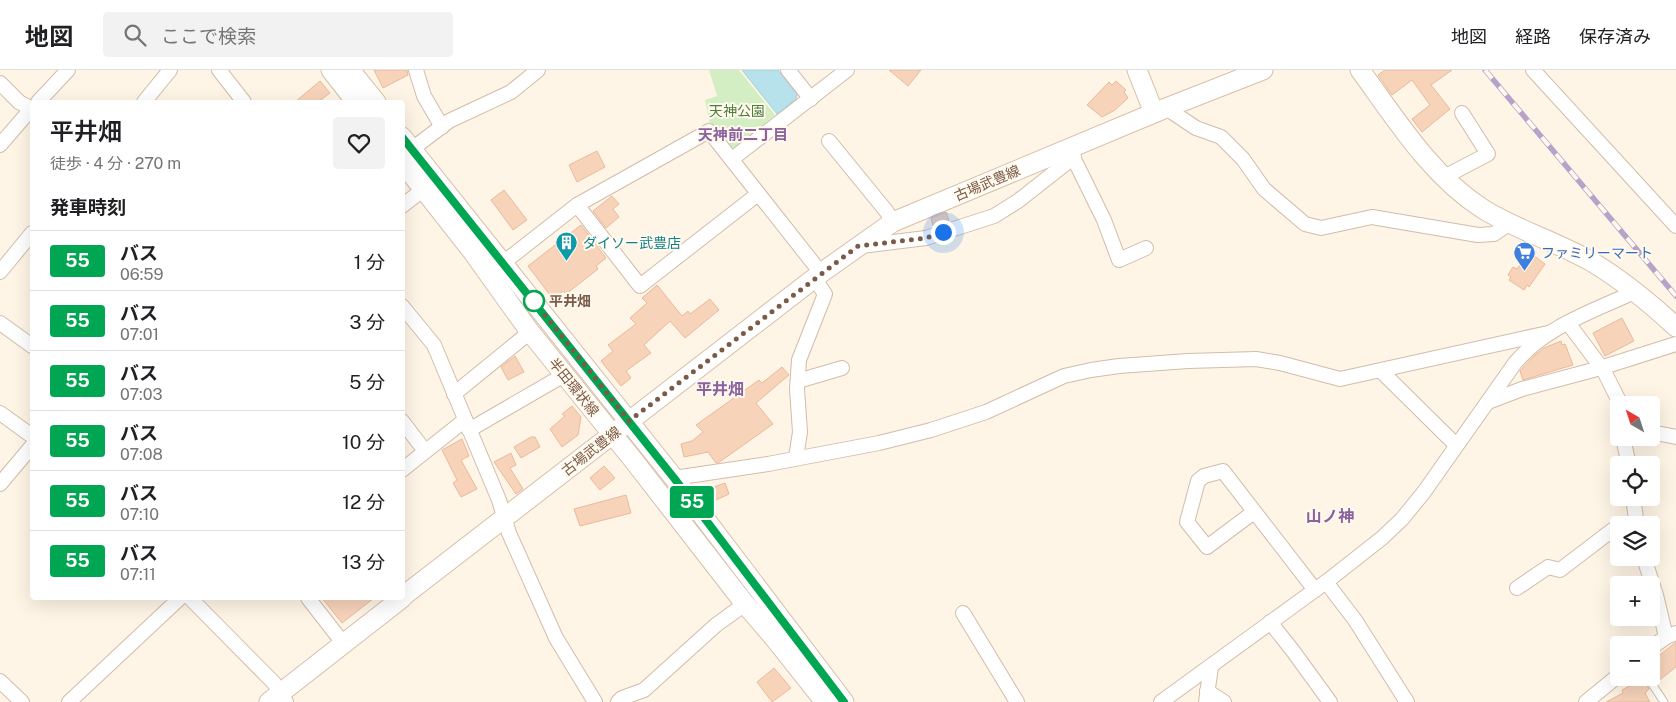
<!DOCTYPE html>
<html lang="ja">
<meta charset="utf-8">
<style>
:root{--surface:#fff;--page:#f2f2f2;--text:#202124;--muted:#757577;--line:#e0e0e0}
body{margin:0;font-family:"Public Sans","Noto Sans JP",sans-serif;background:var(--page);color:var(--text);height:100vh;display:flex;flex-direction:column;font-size:19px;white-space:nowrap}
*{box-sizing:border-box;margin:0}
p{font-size:16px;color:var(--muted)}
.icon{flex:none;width:28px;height:28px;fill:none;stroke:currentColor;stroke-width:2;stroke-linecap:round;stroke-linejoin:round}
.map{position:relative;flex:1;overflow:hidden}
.side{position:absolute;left:30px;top:30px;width:375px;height:500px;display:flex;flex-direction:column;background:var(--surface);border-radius:5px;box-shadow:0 5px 20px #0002}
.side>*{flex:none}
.badge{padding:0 10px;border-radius:4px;font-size:18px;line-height:32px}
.needle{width:32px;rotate:321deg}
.buttons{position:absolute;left:1610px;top:326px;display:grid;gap:10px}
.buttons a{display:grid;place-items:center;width:50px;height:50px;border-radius:5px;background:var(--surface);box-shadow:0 5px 20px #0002;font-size:25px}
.you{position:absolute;width:25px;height:25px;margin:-12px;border:4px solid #fff;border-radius:50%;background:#1a73e8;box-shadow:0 0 0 8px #1a73e833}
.map>.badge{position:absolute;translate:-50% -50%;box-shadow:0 0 0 2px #fff}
h2{padding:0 20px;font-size:19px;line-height:45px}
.round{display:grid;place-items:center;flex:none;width:52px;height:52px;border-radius:5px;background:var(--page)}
.headline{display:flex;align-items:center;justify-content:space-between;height:85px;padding:0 20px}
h1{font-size:24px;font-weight:600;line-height:38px}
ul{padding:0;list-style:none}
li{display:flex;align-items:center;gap:15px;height:60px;padding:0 20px;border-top:1px solid var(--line)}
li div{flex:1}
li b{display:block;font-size:19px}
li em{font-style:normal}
li .badge{min-width:55px;font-weight:700;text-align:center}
header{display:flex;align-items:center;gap:30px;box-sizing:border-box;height:70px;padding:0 25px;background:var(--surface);border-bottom:1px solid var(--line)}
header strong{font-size:24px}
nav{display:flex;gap:28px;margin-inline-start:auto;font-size:18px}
.search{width:350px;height:45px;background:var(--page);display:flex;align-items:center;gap:12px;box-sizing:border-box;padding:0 18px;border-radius:5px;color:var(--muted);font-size:19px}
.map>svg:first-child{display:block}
</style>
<header>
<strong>地図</strong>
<div class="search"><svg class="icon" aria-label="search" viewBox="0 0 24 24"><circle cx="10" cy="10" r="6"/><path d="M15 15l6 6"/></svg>ここで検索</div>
<nav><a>地図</a><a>経路</a><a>保存済み</a></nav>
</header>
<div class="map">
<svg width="1676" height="632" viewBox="0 0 1676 632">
<rect width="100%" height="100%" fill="#fef5e6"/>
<polygon fill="#d3eec2" points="709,0 739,0 775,45 736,77 730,78 710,54 705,30 717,26"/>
<polygon fill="#b8e2eb" stroke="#9dd3de" points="742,0 778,0 797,24 796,29 777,44"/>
<g fill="#f7d3ba" stroke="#ebb999">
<polygon points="374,0 407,0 408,5 383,18"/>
<polygon points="889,0 921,0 908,16"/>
<polygon points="1385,0 1452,0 1431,15 1450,39 1422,62 1412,49 1430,35 1412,10 1392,25 1378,5"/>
<polygon points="320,11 330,23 318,32 295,32"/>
<polygon points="1116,11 1126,20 1124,22 1128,28 1115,40 1102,47 1087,35 1109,12 1112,15"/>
<polygon points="597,81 605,97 577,112 569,95"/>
<polygon points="504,120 527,150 513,160 491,130"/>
<polygon points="612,126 619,134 613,139 619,147 606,158 593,141"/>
<polygon points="946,142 949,151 933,156 931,148"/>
<polygon points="581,155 606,188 596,196 598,199 566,224 563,221 553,229 528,196"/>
<polygon points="1529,182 1545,194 1529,217 1527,215 1524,220 1509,210 1511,207 1508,205 1513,197 1517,199"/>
<polygon points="657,215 682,246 688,241 690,244 710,229 719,240 685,268 670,251 644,275 651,283 626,301 631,308 621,316 601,291 613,281 608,275 636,254 630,248 647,233 642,228"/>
<polygon points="1622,248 1634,271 1605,286 1593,263"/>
<polygon points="1561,271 1562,275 1565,274 1573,295 1523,310 1520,301 1533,287 1544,278"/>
<polygon points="515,286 524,302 508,310 501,297"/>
<polygon points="782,297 789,305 756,333 773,354 718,393 716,393 708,382 684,387 681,374 692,371 703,362 696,355 759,310 762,313"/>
<polygon points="572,336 581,347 578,365 562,377 550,359 565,346 562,344"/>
<polygon points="531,367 535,367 540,377 521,388 514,377"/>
<polygon points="462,369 469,386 461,390 477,419 461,427 453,413 457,410 442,380"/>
<polygon points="511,383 516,395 510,398 523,419 516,424 494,392"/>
<polygon points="604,396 615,408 600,420 590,408"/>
<polygon points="725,413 729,424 714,431 708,419"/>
<polygon points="626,425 631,443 580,456 574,439"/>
<polygon points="322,528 374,528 342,553"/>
<polygon points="1676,572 1676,597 1657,612 1651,604 1651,592"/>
<polygon points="774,598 791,618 772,632 757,612"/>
<polygon points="1643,609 1649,619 1645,623 1650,632 1606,632 1623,623 1622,620"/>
</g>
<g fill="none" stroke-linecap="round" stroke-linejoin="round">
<defs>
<polyline id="lane" points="1648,608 1664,632"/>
<g id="street">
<polyline points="219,0 244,32"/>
<polyline points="416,0 424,26 442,57"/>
<polyline points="788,0 811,29"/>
<polyline points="1533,0 1676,156"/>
<polyline points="0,13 19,32 32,39"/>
<polyline points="38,32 68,0"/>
<polyline points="144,32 170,0"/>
<polyline points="1166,38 1196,58 1221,67 1243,89 1264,119 1305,154 1321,158 1372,147 1478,165 1494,164 1510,153"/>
<polyline points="829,71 887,142 893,152"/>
<polyline points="0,75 32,38"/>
<polyline points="412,79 449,51 511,22 538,0"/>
<polyline points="1070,81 1104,150 1119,190 1146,178"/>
<polyline points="732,89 847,0"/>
<polyline points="1444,107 1488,84 1462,43"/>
<polyline points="577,135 640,216 758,124"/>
<polyline points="402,136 424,119"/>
<polyline points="861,176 926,168 994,146 1018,131 1074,87"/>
<polyline points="503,193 577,135 709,61 821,203"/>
<polyline points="0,202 32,163"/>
<polyline points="402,236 434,275 499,430 509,463 556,568 595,632"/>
<polyline points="0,253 32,276"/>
<polyline points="1568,253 1604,301 1621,335"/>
<polyline points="1381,301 1456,375"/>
<polyline points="798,311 842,298"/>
<polyline points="454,324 530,262"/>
<polyline points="1488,332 1522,319 1597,299 1676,274"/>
<polyline points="0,343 32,366"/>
<polyline points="402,351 425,381"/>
<polyline points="469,360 564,305"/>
<polyline points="1651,362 1676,367"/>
<polyline points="1623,368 1629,395"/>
<polyline points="796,388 800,362 797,319 799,290 825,224 814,208"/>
<polyline points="402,400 465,350"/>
<polyline points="674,408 768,394 879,373 931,360 986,342 1064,306 1091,300 1119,296 1188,291 1256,289 1280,293 1340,309 1548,263"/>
<polyline points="0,414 32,376"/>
<polyline points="1633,428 1637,455"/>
<polyline points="1254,442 1207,477 1187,452 1198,411 1204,406 1223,401 1315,520"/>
<polyline points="1644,488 1656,525 1666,567"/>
<polyline points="1326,512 1355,550 1407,632"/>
<polyline points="1517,518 1548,497 1560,500 1619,455"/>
<polyline points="190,528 274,613 286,632"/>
<polyline points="308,528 343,573"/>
<polyline points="963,543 1017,632"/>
<polyline points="1270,552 1293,581 1330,632"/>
<polyline points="1651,578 1666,567 1676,563"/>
<polyline points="0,611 22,632"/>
<polyline points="1207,621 1224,632"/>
<polyline points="69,632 180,528"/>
<polyline points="618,632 622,628 644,620 716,555 745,534"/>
<path d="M1161 632 1326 512 1382 468 1402 449 1424 422 1515 293C1546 256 1592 242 1634 222"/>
<polyline points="1206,632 1211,597"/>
<polyline points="1586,632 1619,605"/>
</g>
<g id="secondary">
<polyline points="331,0 356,32"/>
<polyline points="350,0 376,32"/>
<polyline points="1137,0 1154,43"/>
<path d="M1360 0C1396 49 1431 106 1483 139 1517 160 1557 172 1592 192 1622 210 1650 233 1676 257"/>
<polyline points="402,67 674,408 844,632"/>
<polyline points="402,92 472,181 530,262 634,391 745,534 775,569 825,632"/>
<polyline points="402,527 821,203 893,152 1166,38 1263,0"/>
<polyline points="269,632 402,528"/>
</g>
</defs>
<use href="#lane" stroke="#d2bcaa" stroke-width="9"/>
<use href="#street" stroke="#d2bcaa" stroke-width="16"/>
<use href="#secondary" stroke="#d8bfa9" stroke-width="21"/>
<use href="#lane" stroke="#fff" stroke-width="7"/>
<use href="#street" stroke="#fff" stroke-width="14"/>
<use href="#secondary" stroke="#fff" stroke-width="19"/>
<defs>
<polyline id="rail" points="1485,0 1676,226"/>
</defs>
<use href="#rail" stroke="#b8a2ca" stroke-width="5.5"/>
<use href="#rail" stroke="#fff9ee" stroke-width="4" stroke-dasharray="11" stroke-linecap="butt"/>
</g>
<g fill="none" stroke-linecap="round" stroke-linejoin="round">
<defs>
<polyline id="line" points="402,67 674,408 844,632"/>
</defs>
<use href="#line" stroke="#fff" stroke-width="11"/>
<use href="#line" stroke="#00a651" stroke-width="8"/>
<polyline stroke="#7b5a47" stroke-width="5" stroke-dasharray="0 9" points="534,231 629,351 858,176 926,168 943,162"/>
</g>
<defs>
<symbol id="building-pin" viewBox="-11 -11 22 30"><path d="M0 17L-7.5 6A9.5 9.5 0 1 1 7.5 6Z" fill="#0f9aa8" stroke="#fff9ee"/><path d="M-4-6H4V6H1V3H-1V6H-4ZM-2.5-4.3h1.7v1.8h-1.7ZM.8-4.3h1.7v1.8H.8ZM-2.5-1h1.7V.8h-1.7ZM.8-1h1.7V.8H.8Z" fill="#fff"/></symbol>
<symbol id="supermarket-pin" viewBox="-11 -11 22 30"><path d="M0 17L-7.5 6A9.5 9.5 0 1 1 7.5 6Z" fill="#3f7fe0" stroke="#fff9ee"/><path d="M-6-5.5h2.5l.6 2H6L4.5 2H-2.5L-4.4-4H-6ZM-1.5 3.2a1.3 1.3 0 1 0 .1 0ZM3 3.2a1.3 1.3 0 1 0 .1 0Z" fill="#fff"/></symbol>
</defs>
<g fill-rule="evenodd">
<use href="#building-pin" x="554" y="160" width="25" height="34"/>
<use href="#supermarket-pin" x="1512" y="170" width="25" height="34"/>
</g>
<circle fill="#fff" stroke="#00a651" stroke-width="2.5" cx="534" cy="231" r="10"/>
<g text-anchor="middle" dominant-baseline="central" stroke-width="4" stroke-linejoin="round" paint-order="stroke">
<g font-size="14" fill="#4d7c3c" stroke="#fff9ee">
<text x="737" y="41">天神公園</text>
</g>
<g font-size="14" fill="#7b5a47" stroke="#fff9ee">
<text transform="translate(987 113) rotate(-23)">古場武豊線</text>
<text transform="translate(574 317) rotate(51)">半田環状線</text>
<text transform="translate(591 381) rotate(-38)">古場武豊線</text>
</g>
<g font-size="14" fill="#0d838f" stroke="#fff9ee" text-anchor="start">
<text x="583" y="173">ダイソー武豊店</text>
</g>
<g font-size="14" fill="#366cbe" stroke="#fff9ee" text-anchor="start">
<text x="1541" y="183">ファミリーマート</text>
</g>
<g font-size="14" font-weight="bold" fill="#7b5a47" stroke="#fff9ee" text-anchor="start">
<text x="549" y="231">平井畑</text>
</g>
<g font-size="15" font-weight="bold" fill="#8b629f" stroke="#fff9ee">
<text x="743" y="64">天神前二丁目</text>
</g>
<g font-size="16" font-weight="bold" fill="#8b629f" stroke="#fff9ee">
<text x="720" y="319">平井畑</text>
<text x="1330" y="446">山ノ神</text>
</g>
</g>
</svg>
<div class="buttons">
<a><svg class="needle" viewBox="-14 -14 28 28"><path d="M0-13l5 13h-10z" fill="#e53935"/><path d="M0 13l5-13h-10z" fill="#757577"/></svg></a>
<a><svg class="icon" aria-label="locate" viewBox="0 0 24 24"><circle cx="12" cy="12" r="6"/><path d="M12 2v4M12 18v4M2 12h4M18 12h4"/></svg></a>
<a><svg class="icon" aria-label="layers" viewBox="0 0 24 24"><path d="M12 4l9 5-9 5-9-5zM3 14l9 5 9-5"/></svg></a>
<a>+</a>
<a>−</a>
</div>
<div class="you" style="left:943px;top:162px"></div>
<b class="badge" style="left:692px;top:432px;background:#00a651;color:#fff">55</b>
<section class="side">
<div class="headline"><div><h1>平井畑</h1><p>徒歩 · 4 分 · 270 m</p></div><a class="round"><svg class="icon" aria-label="heart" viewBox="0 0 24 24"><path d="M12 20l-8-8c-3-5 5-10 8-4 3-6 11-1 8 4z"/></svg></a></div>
<h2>発車時刻</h2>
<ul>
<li><span class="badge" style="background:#00a651;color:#fff">55</span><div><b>バス</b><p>06:59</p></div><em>1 分</em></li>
<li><span class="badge" style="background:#00a651;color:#fff">55</span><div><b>バス</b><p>07:01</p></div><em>3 分</em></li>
<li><span class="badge" style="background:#00a651;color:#fff">55</span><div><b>バス</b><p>07:03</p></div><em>5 分</em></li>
<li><span class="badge" style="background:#00a651;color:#fff">55</span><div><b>バス</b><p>07:08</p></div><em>10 分</em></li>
<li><span class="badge" style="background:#00a651;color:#fff">55</span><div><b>バス</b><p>07:10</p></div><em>12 分</em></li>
<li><span class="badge" style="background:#00a651;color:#fff">55</span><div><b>バス</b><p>07:11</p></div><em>13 分</em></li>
</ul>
</section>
</div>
